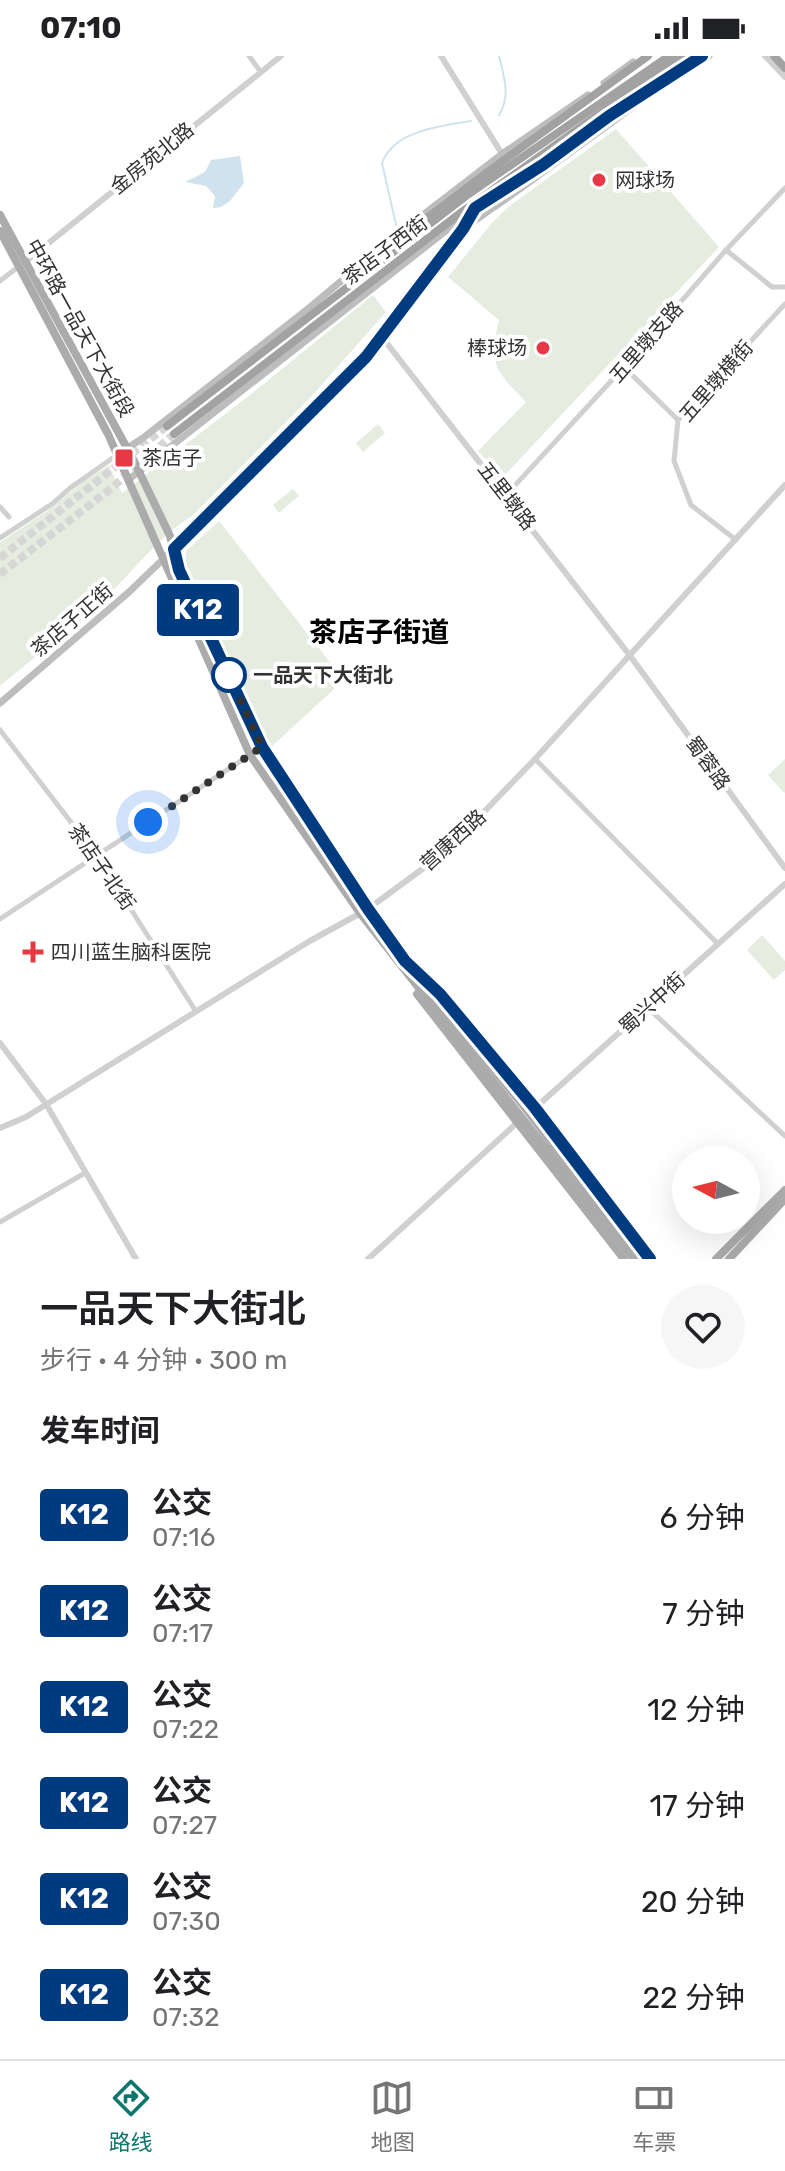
<!DOCTYPE html>
<html lang="zh">
<meta charset="utf-8">
<style>
:root{--surface:#fff;--page:#f6f6f6;--text:#202124;--muted:#757577;--line:#e0e0e0;--accent:#0f766e}
body{margin:0;font-family:Rubik,"Noto Sans SC",sans-serif;background:var(--page);color:var(--text);height:100vh;display:flex;flex-direction:column;font-size:30px;white-space:nowrap}
*{box-sizing:border-box;margin:0}
p{font-size:26px;color:var(--muted)}
.icon{flex:none;width:44px;height:44px;fill:none;stroke:currentColor;stroke-width:2;stroke-linecap:round;stroke-linejoin:round}
.map{position:relative;height:1203px;overflow:hidden}
.sheet{display:flex;flex-direction:column;background:var(--surface);flex:1}
.sheet>*{flex:none}
.badge{padding:0 16px;border-radius:6px;font-size:28px;line-height:52px}
.needle{width:52px;rotate:277deg}
.buttons{position:absolute;left:672px;top:1090px;display:grid;gap:16px}
.buttons a{display:grid;place-items:center;width:88px;height:88px;border-radius:50%;background:var(--surface);box-shadow:0 8px 32px #0002;font-size:40px}
.you{position:absolute;width:40px;height:40px;margin:-20px;border:6px solid #fff;border-radius:50%;background:#1a73e8;box-shadow:0 0 0 12px #1a73e833}
.map>.badge{position:absolute;translate:-50% -50%;box-shadow:0 0 0 4px #fff}
h2{padding:0 40px;font-size:30px;line-height:72px}
.round{display:grid;place-items:center;flex:none;width:84px;height:84px;border-radius:42px;background:var(--page)}
.headline{display:flex;align-items:center;justify-content:space-between;height:136px;padding:0 40px}
h1{font-size:38px;font-weight:600;line-height:60px}
ul{padding:0;list-style:none}
li{display:flex;align-items:center;gap:24px;height:96px;padding:0 40px}
li div{flex:1}
li b{display:block;font-size:30px}
li em{font-style:normal}
li .badge{min-width:88px;font-weight:700;text-align:center}
.status{display:flex;justify-content:space-between;align-items:center;height:56px;padding:0 40px;background:var(--surface);direction:ltr}
.status svg{height:22px;fill:currentColor}
.tab-bar{display:flex;justify-content:space-around;align-items:center;height:112px;border-top:2px solid var(--line);background:var(--surface);font-size:22px;color:var(--muted)}
.tab-bar a{display:grid;justify-items:center;gap:4px}
.tab-bar .active{color:var(--accent)}
.map>svg:first-child{display:block}
</style>
<div class="status"><b>07:10</b><svg viewBox="0 0 49 12"><path d="M0 12V9h3v3zM5 12V6h3v6zM10 12V3h3v9zM15 12V0h3v12zM26 1h20v11H26zM47 4h2v5h-2z"/></svg></div>
<div class="map">
<svg width="785" height="1203" viewBox="0 0 785 1203">
<rect width="100%" height="100%" fill="#fff"/>
<g fill="#e6ecdf">
<path d="M616 73 719 191 503 421 478 395 526 346C494 313 489 310 499 264L448 221 492 167 508 151Z"/>
<path d="M373 239 386 256 309 343 192 460C158 481 135 514 106 541 73 573 35 600 0 630V486L46 456 82 426 109 409 122 437 250 339Z"/>
<polygon points="378,368 385,377 363,396 356,387"/>
<polygon points="293,433 299,440 279,457 273,449"/>
<polygon points="219,465 344,624 270,692 186,507 186,495"/>
<polygon points="785,703 785,736 784,737 768,719"/>
<polygon points="762,879 785,905 785,914 774,924 747,894"/>
</g>
<polygon fill="#cfe2ee" points="240,100 244,127 230,145 221,151 213,152 215,140 206,130 185,126 205,116 211,104"/>
<g fill="none" stroke-linecap="round" stroke-linejoin="round">
<g stroke="#cfe2ee" stroke-width="2">
<path d="M499 59C511 40 504 21 499 0"/>
<path d="M396 169 382 107C394 74 442 70 471 65"/>
</g>
<g stroke="#d6d6d6" stroke-width="8" stroke-dasharray="8 4" stroke-linecap="butt">
<polyline points="0,502 167,370"/>
<polyline points="0,518 108,435 174,378"/>
</g>
<g stroke="#d0d0d0" stroke-width="5">
<polyline points="249,0 260,15"/>
<polyline points="726,194 772,231 785,231"/>
<polyline points="0,225 18,211"/>
<polyline points="624,311 678,364"/>
<polyline points="506,439 624,311 726,194 785,132"/>
<polyline points="0,451 9,461"/>
<polyline points="0,482 52,448 70,432 117,399"/>
<polyline points="736,484 691,449 674,405 678,364 785,248"/>
<polyline points="0,674 97,800 195,954"/>
<polyline points="535,703 718,888"/>
<polyline points="0,863 262,691"/>
<polyline points="648,952 785,1080"/>
<polyline points="0,1166 85,1117"/>
</g>
<g stroke="#d0d0d0" stroke-width="6">
<polyline points="441,0 502,98"/>
<polyline points="765,0 785,21"/>
<polyline points="25,206 281,0"/>
<polyline points="382,281 631,601 785,812"/>
<polyline points="0,987 46,1048 136,1203"/>
<polyline points="534,1053 785,828"/>
<polyline points="0,1072 26,1061 308,886 368,853 425,811 455,786 535,703 785,429"/>
<polyline points="368,1203 519,1065"/>
</g>
<g stroke="#bdbdbd" stroke-width="7">
<polyline points="604,27 633,6"/>
<polyline points="665,29 709,0"/>
<polyline points="465,172 494,151"/>
<polyline points="117,399 143,382 309,252 389,185 502,98 588,39"/>
<polyline points="128,424 475,152 496,150 651,38"/>
<polyline points="0,647 129,536 228,441 366,301 463,173 472,158"/>
</g>
<g stroke="#ababab" stroke-width="8">
<polyline points="0,159 134,405 170,480 179,514 262,691 368,853 431,937"/>
<polyline points="0,175 108,378 250,699 360,857 426,941"/>
<polyline points="422,918 535,1052 650,1203"/>
<polyline points="417,938 624,1203"/>
<polyline points="716,1203 785,1134"/>
<polyline points="729,1203 785,1143"/>
</g>
<g stroke="#a2a2a2" stroke-width="8">
<polyline points="774,0 785,12"/>
<polyline points="662,20 691,0"/>
<polyline points="633,45 702,0"/>
<polyline points="480,149 544,108 635,39"/>
<polyline points="375,206 402,181 489,115 648,0"/>
<polyline points="167,370 466,140 669,0"/>
<polyline points="174,378 463,155 680,0"/>
</g>
<g stroke="#ababab" stroke-width="8">
<polyline points="431,937 526,1053 641,1203"/>
<polyline points="426,941 634,1203"/>
</g>
</g>
<g fill="none" stroke-linecap="round" stroke-linejoin="round">
<defs>
<polyline id="line" points="650,1203 535,1052 440,938 405,905 368,853 262,691 179,514 174,493 366,301 463,173 475,152 544,108 609,60 702,0"/>
</defs>
<use href="#line" stroke="#fff" stroke-width="18"/>
<use href="#line" stroke="#003b80" stroke-width="12"/>
<polyline stroke="#333" stroke-width="8" stroke-dasharray="0 14.4" points="148,766 262,691 227,615 229,619"/>
</g>
<g fill="#e63946" stroke="#fff" stroke-width="3">
<circle cx="599" cy="124" r="8"/>
<circle cx="543" cy="292" r="8"/>
<rect x="114" y="392" width="20" height="20" rx="4"/>
<path d="M29 884h8v8h8v8h-8v8h-8v-8h-8v-8h8z"/>
</g>
<circle fill="#fff" stroke="#003b80" stroke-width="4" cx="229" cy="619" r="16"/>
<g text-anchor="middle" dominant-baseline="central" stroke-width="8" stroke-linejoin="round" paint-order="stroke">
<g font-size="20" fill="#333" stroke="#fff">
<text transform="translate(152 102) rotate(-39)">金房苑北路</text>
<text transform="translate(385 194) rotate(-37)">茶店子西街</text>
<text transform="translate(80 272) rotate(61)">中环路一品天下大街段</text>
<text transform="translate(646 286) rotate(-49)">五里墩支路</text>
<text transform="translate(716 325) rotate(-49)">五里墩横街</text>
<text transform="translate(507 440) rotate(52)">五里墩路</text>
<text transform="translate(72 564) rotate(-41)">茶店子正街</text>
<text transform="translate(708 707) rotate(54)">蜀蓉路</text>
<text transform="translate(453 784) rotate(-42)">营康西路</text>
<text transform="translate(102 811) rotate(55)">茶店子北街</text>
<text transform="translate(652 947) rotate(-42)">蜀兴中街</text>
</g>
<g font-size="20" fill="#333" stroke="#fff" text-anchor="start">
<text x="615" y="124">网球场</text>
<text x="527" y="292" text-anchor="end">棒球场</text>
<text x="142" y="402">茶店子</text>
<text x="51" y="896">四川蓝生脑科医院</text>
</g>
<g font-size="20" font-weight="bold" fill="#333" stroke="#fff" text-anchor="start">
<text x="253" y="619">一品天下大街北</text>
</g>
<g font-size="28" font-weight="bold" fill="#000" stroke="#fff">
<text x="379" y="576">茶店子街道</text>
</g>
</g>
</svg>
<div class="buttons">
<a><svg class="needle" viewBox="-14 -14 28 28"><path d="M0-13l5 13h-10z" fill="#e53935"/><path d="M0 13l5-13h-10z" fill="#757577"/></svg></a>
</div>
<div class="you" style="left:148px;top:766px"></div>
<b class="badge" style="left:198px;top:554px;background:#003b80;color:#fff">K12</b>
</div>
<section class="sheet">
<div class="headline"><div><h1>一品天下大街北</h1><p>步行 · 4 分钟 · 300 m</p></div><a class="round"><svg class="icon" aria-label="heart" viewBox="0 0 24 24"><path d="M12 20l-8-8c-3-5 5-10 8-4 3-6 11-1 8 4z"/></svg></a></div>
<h2>发车时间</h2>
<ul>
<li><span class="badge" style="background:#003b80;color:#fff">K12</span><div><b>公交</b><p>07:16</p></div><em>6 分钟</em></li>
<li><span class="badge" style="background:#003b80;color:#fff">K12</span><div><b>公交</b><p>07:17</p></div><em>7 分钟</em></li>
<li><span class="badge" style="background:#003b80;color:#fff">K12</span><div><b>公交</b><p>07:22</p></div><em>12 分钟</em></li>
<li><span class="badge" style="background:#003b80;color:#fff">K12</span><div><b>公交</b><p>07:27</p></div><em>17 分钟</em></li>
<li><span class="badge" style="background:#003b80;color:#fff">K12</span><div><b>公交</b><p>07:30</p></div><em>20 分钟</em></li>
<li><span class="badge" style="background:#003b80;color:#fff">K12</span><div><b>公交</b><p>07:32</p></div><em>22 分钟</em></li>
</ul>
</section>
<nav class="tab-bar">
<a class="active"><svg class="icon" aria-label="directions" viewBox="0 0 24 24"><path d="M12 3l9 9-9 9-9-9zM9 14v-3h6M13 9l2 2-2 2"/></svg>路线</a>
<a><svg class="icon" aria-label="map" viewBox="0 0 24 24"><path d="M3 6l6-2 6 2 6-2v14l-6 2-6-2-6 2zM9 4v14M15 6v14"/></svg>地图</a>
<a><svg class="icon" aria-label="tickets" viewBox="0 0 24 24"><path d="M3 7h18v10H3zM15 7v10"/></svg>车票</a>
</nav>
